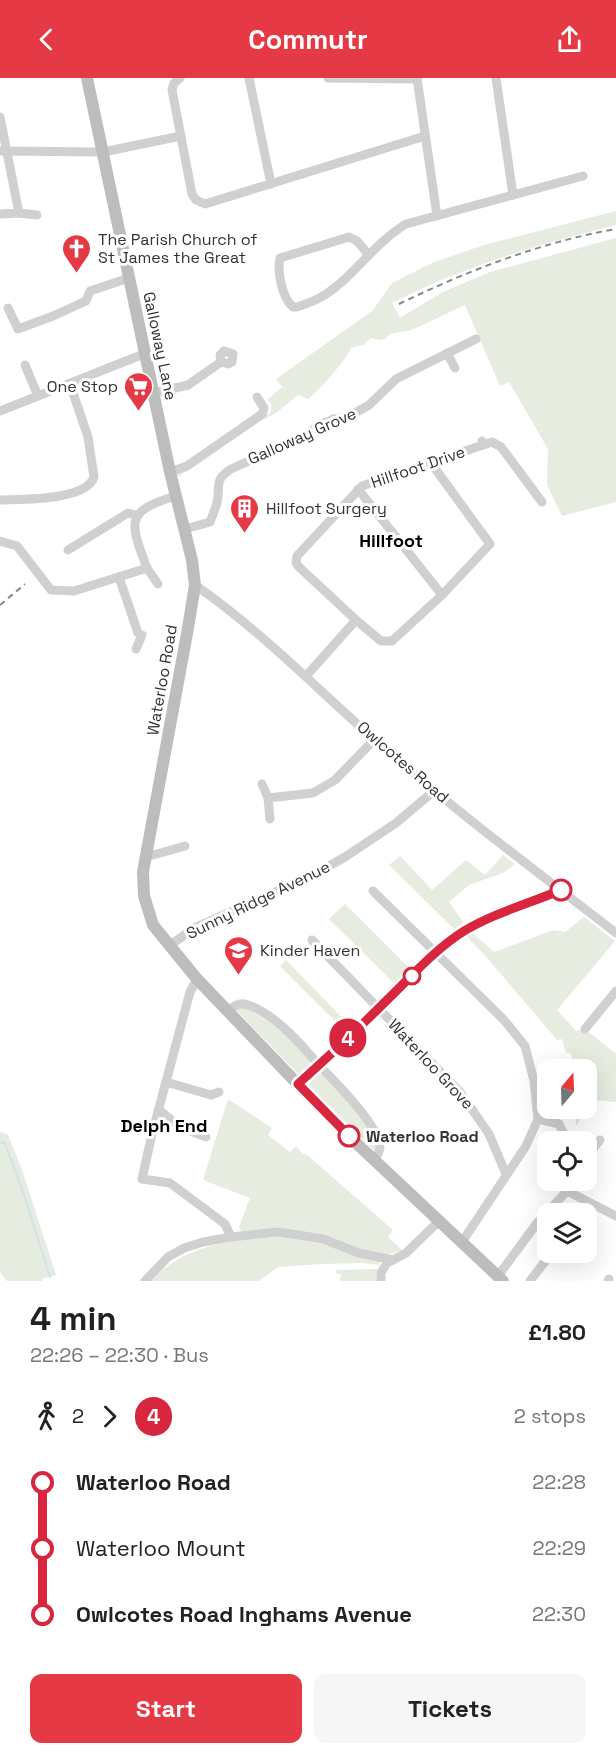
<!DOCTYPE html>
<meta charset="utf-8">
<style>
:root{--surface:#fff;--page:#f6f6f6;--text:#222;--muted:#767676;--accent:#e63946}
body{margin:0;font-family:"Space Grotesk",sans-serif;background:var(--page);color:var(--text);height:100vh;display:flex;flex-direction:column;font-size:22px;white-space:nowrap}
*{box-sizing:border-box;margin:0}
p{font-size:20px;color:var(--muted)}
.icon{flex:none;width:33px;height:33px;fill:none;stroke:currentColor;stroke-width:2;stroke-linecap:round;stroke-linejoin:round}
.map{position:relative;height:1203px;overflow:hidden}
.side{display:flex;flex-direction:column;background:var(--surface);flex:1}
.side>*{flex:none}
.badge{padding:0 12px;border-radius:20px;font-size:21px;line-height:39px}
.needle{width:39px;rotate:19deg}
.tools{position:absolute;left:537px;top:981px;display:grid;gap:12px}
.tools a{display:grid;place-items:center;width:60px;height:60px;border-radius:12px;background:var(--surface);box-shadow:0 6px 24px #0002;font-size:30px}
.map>.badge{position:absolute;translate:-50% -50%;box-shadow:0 0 0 3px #fff}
.legs{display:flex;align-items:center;gap:9px;height:66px;padding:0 30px;font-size:20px}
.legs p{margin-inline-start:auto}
.headline{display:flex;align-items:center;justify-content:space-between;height:102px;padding:0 30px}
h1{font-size:33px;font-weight:800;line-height:45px}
.primary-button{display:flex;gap:12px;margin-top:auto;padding:12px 30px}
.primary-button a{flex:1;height:69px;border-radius:12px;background:var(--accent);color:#fff;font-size:24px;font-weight:800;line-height:69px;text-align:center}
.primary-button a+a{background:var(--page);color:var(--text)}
ul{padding:0 30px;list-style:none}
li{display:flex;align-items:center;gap:21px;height:66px;font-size:22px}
li i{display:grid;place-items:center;width:9px;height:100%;margin:0 8px;background:currentColor}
li i::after{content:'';width:15px;height:15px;margin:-8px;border:4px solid;border-radius:50%;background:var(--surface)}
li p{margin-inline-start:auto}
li:first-child i{background:linear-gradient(#0000 50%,currentColor 0)}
li:last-child i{background:linear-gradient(currentColor 50%,#0000 0)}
header{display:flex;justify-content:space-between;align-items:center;height:78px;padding:0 30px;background:var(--accent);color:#fff;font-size:27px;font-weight:800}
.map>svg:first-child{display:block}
</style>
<header><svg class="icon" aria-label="back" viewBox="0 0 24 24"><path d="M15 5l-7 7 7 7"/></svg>Commutr<svg class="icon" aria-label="share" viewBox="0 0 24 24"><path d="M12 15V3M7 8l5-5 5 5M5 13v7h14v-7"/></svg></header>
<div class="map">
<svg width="616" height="1203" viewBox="0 0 616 1203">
<rect width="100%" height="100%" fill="#fff"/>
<g fill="#e6ecdf">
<path d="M616 133V147C539 166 462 189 392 225L400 240 443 214 490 194 616 160V424L562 438 547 407 548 371 509 304 500 308 465 227 412 252 390 256 385 261 379 262 371 260 363 267 351 270C346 282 319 313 308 321L298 317 276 335 259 344 178 399 177 395 271 334V325L267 322 282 309 276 301 372 233 392 205 434 184 484 167Z"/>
<polygon points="503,777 515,786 503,795 469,807 449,824 464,845 454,851 389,787 400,778 432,812 466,782 485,797"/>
<polygon points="345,826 410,891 395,906 329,841"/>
<polygon points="584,839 615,863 557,932 576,953 585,951 616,976 616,1024 592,1022 576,1048 575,1031 586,1030 586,992 573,991 571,975 566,975 562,961 557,962 483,875 462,854 468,851 494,874 554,852 565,854"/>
<polygon points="286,882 350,948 345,953 280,888"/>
<path d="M242 929C274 942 288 959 312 983V986L299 997 236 932Z"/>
<path d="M319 996 323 997C342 1018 374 1044 376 1074L308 1007Z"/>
<polygon points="228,1021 272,1050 268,1057 290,1074 296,1068 304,1077 306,1076 393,1152 388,1159 402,1172 379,1180 323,1161 278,1154 244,1158 239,1149 250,1120 203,1102"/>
<polygon points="0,1054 8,1057 22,1092 56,1197 42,1201 42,1203 7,1203 0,1194"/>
<path d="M279 1159 325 1166 380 1184 379 1187 363 1185 322 1186 278 1189 259 1203H152C182 1167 234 1161 279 1159Z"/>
<polygon points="377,1191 376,1203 340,1203 341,1196 336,1195 336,1192"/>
</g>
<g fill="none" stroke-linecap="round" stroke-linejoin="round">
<polyline stroke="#cfe2ee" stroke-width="2" points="0,1064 5,1065 24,1117 50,1199"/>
<g stroke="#d0d0d0" stroke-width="9">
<polyline points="180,0 174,5 172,12 192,116 196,122 205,126 425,58"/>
<polyline points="249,0 271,106"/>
<polyline points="328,0 417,1"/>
<polyline points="417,0 437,138"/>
<polyline points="496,0 513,117"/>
<polyline points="0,39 19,135 0,136"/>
<polyline points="0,73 103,74 181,58"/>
<polyline points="19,135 37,137"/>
<path d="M368 176 357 163 349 159 280 180C277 193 282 220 293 229H297C306 226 315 223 323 218 354 199 373 166 406 146L583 98"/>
<polyline points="8,230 18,251 53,238 86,223 90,213 129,200"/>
<polyline points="447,275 455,290"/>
<polyline points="25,287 38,318"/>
<polyline points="154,315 188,307 221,284 220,277 224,273 233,276 232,284 228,286 221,284"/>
<polyline points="0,333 146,275"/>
<polyline points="482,363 483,367 492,364 501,369 542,424"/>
<polyline points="170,394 187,388 262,336 264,330 257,319"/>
<polyline points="358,411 442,517"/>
<path d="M0 422C21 421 86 423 94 399L88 359 70 306"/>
<path d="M185 451 210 444C212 438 215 432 217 425 221 407 213 403 231 391L307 357 318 348 333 341 348 339 369 327 396 301 476 261"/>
<path d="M0 463 17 468 51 512 74 513 147 490C130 445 124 433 176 418"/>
<polyline points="68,472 128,435 136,437"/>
<polyline points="147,490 158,506"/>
<polyline points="119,499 138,555 142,557 136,571"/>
<path d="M195 507C260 552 315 609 374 661 451 730 535 792 616 855"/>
<polyline points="356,542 381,563 392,563 442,517 490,466 431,385"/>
<polyline points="307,597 356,542 299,489 296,485 297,478 362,408 483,367"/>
<polyline points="262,706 268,720"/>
<polyline points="270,741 268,720 313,715 335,702 374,662"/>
<polyline points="146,779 185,768"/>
<polyline points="373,813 504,942 525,968 534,1003 538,1041 526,1068 462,1164"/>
<polyline points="312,862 460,1014 489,1056 506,1096"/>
<polyline points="169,868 194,850 313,797 345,779 396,745 435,712"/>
<polyline points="197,901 190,914 152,1056 142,1101 170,1105 225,1146 231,1159"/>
<path d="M228 933C233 929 237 925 244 926 258 929 274 941 284 950 297 961 308 975 319 987 334 1003 379 1047 380 1069 380 1073 377 1078 375 1082"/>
<polyline points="585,951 616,913"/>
<polyline points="166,1004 211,1017 219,1014"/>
<path d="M298 1006C328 979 357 952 385 924 410 899 434 872 464 853 494 835 528 826 561 812"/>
<polyline points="159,1032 180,1049 206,1059"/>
<polyline points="538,1041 559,1046 564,1056 559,1064"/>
<polyline points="586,1080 600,1062"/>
<polyline points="567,1113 616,1138"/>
<polyline points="498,1198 537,1145 567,1113 573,1102"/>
<polyline points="145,1203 168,1179 184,1170 203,1164 231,1159 278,1154 323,1161 359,1175 393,1182"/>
<polyline points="381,1203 381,1195 387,1185 406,1175 439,1143"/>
<polyline points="530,1203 550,1177"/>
<polyline points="608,1203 609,1201"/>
</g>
<polyline stroke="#bdbdbd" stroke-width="12" points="87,0 170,394 192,482 195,507 188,550 143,794 144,818 153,847 197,901 337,1047 503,1203"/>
<g stroke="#888" stroke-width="2" stroke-dasharray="6 4.5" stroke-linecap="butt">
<path d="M399 226C467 193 541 164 616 151"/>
<polyline points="0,527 25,506"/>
</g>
</g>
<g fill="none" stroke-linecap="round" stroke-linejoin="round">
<defs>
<path id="line-1" d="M349 1058 298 1006C328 979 357 952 385 924 410 900 434 872 464 853 494 835 528 826 561 812"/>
</defs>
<use href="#line-1" stroke="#fff" stroke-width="14"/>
<use href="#line-1" stroke="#d7263d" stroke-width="9"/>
</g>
<defs>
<symbol id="church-pin" viewBox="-11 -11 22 30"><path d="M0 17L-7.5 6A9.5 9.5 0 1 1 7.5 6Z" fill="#e63946" stroke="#fff"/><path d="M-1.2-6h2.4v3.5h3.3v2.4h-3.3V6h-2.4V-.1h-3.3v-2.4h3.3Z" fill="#fff"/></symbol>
<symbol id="supermarket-pin" viewBox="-11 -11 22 30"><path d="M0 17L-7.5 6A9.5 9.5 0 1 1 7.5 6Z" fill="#e63946" stroke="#fff"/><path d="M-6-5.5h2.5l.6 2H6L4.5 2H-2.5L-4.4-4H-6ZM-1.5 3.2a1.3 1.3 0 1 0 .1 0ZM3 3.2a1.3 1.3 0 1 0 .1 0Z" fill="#fff"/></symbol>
<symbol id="building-pin" viewBox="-11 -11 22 30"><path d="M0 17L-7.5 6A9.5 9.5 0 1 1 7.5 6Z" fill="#e63946" stroke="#fff"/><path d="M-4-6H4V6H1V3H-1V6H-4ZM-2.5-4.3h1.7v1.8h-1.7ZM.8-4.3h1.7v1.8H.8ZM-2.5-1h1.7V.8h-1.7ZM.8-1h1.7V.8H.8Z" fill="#fff"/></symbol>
<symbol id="school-pin" viewBox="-11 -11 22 30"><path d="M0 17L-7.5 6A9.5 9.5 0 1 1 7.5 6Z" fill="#e63946" stroke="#fff"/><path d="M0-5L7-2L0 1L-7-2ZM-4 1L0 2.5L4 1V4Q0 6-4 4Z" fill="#fff"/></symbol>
</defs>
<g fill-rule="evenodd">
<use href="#church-pin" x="60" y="154" width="33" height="45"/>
<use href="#supermarket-pin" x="122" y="292" width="33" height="45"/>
<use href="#building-pin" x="228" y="414" width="33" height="45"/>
<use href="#school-pin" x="222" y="856" width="33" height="45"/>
</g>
<g fill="#fff" stroke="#d7263d" stroke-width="3">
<circle cx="561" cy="812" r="10"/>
<circle cx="412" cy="898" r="8"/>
<circle cx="349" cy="1058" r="10"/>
</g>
<g text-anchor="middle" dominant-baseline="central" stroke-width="6" stroke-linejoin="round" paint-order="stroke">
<g font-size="16" fill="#333" stroke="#fff" text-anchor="start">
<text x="98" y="161">The Parish Church of<tspan x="98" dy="18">St James the Great</tspan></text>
<text x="118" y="308" text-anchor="end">One Stop</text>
<text x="266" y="430">Hillfoot Surgery</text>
<text x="260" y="872">Kinder Haven</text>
</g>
<g font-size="16" fill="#333" stroke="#fff">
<text transform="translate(160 268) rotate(78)">Galloway Lane</text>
<text transform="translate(302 358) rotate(-24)">Galloway Grove</text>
<text transform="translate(418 389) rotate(-19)">Hillfoot Drive</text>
<text transform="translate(162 602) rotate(-80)">Waterloo Road</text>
<text transform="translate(403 684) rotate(41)">Owlcotes Road</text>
<text transform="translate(258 822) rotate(-26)">Sunny Ridge Avenue</text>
<text transform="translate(431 986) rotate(47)">Waterloo Grove</text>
</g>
<g font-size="16" font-weight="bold" fill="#333" stroke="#fff" text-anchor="start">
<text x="366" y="1058">Waterloo Road</text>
</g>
<g font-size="18" font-weight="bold" fill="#000" stroke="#fff">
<text x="391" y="462">Hillfoot</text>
<text x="164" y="1047">Delph End</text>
</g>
</g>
</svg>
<div class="tools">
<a><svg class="needle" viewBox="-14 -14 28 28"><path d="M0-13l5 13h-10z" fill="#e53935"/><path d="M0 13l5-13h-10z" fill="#767676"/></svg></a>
<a><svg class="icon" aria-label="locate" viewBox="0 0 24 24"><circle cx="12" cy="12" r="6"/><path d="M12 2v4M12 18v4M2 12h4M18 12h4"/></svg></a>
<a><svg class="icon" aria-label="layers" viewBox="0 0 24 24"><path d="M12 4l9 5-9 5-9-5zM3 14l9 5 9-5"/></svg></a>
</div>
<b class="badge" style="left:348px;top:960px;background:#d7263d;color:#fff">4</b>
</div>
<section class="side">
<div class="headline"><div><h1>4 min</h1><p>22:26 – 22:30 · Bus</p></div><b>£1.80</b></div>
<div class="legs"><svg class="icon" aria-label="walk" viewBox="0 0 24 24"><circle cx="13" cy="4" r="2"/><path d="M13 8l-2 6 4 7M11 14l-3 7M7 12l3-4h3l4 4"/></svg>2<svg class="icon" aria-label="forward" viewBox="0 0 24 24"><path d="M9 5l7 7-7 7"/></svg><b class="badge" style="background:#d7263d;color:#fff">4</b><p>2 stops</p></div>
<ul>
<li><i style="color:#d7263d"></i><b>Waterloo Road</b><p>22:28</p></li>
<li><i style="color:#d7263d"></i><span>Waterloo Mount</span><p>22:29</p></li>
<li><i style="color:#d7263d"></i><b>Owlcotes Road Inghams Avenue</b><p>22:30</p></li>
</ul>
<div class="primary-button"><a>Start</a><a>Tickets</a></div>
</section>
